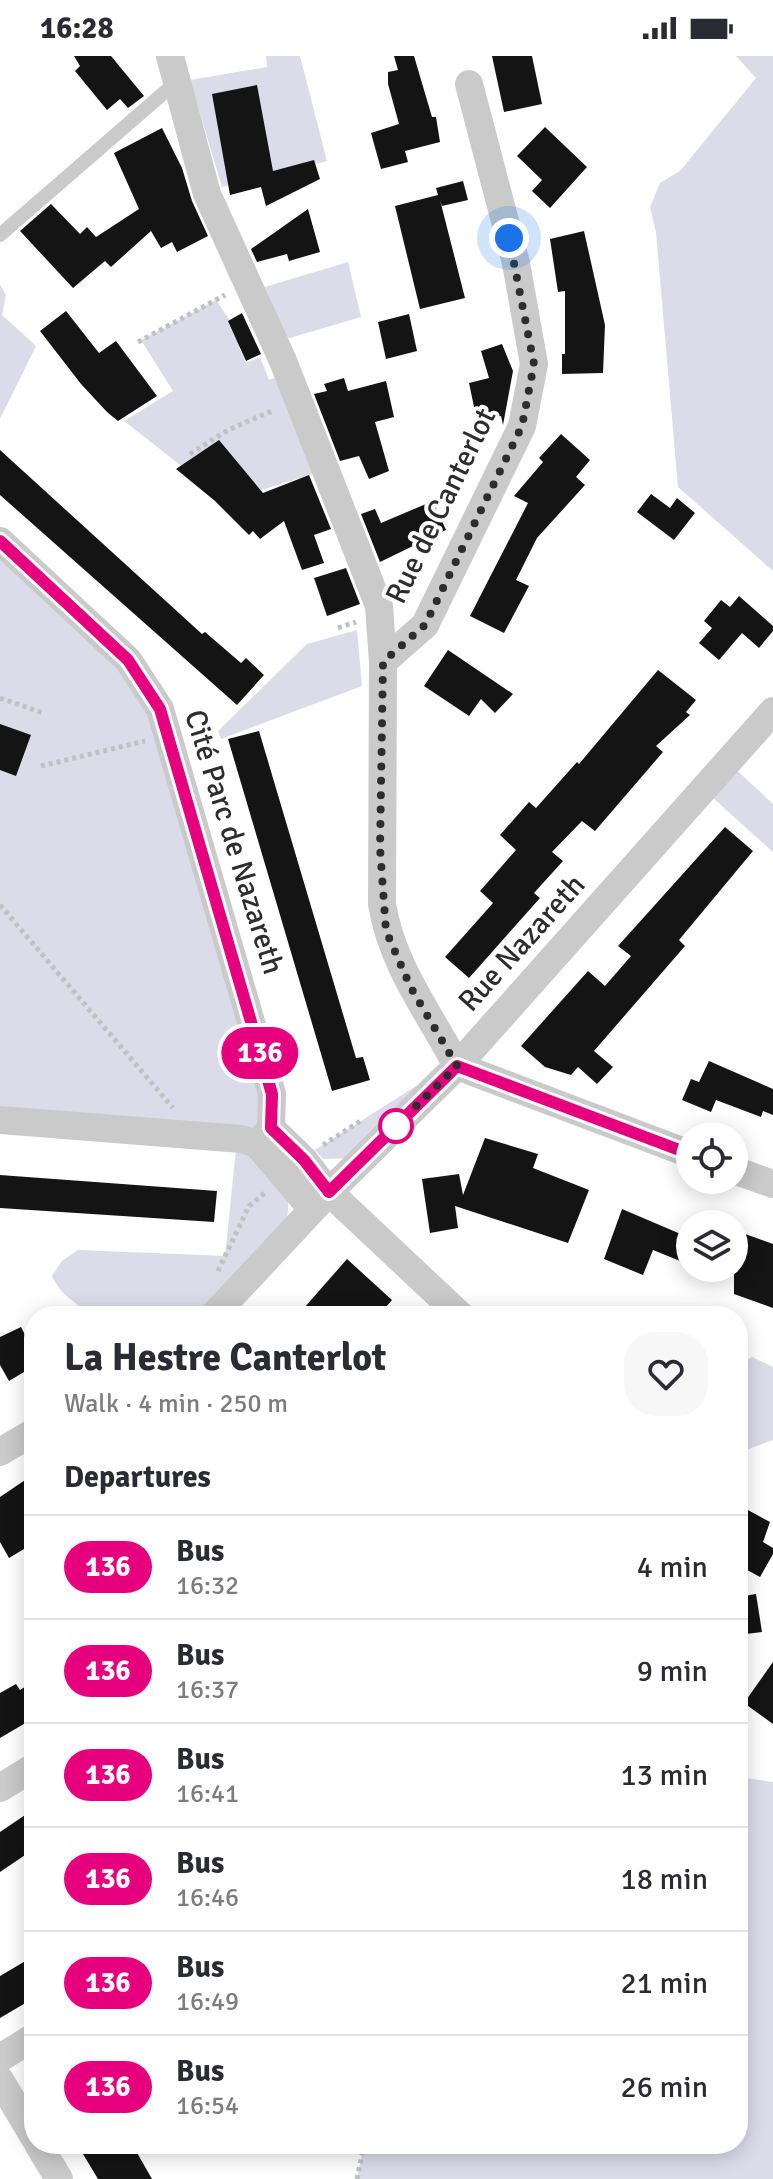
<!DOCTYPE html>
<meta charset="utf-8">
<style>
:root{--surface:#fff;--page:#f7f7f7;--text:#2b2b33;--muted:#7c7c81;--line:#e1e1e2}
body{margin:0;font-family:Signika,sans-serif;background:var(--page);color:var(--text);height:100vh;display:flex;flex-direction:column;font-size:30px;white-space:nowrap}
*{box-sizing:border-box;margin:0}
p{font-size:26px;color:var(--muted)}
.icon{flex:none;width:44px;height:44px;fill:none;stroke:currentColor;stroke-width:2;stroke-linecap:round;stroke-linejoin:round}
.map{position:relative;flex:1;overflow:hidden}
.details{position:absolute;left:24px;top:1250px;width:724px;height:848px;display:flex;flex-direction:column;background:var(--surface);border-radius:32px;box-shadow:0 4px 20px #0003}
.details>*{flex:none}
.badge{padding:0 16px;border-radius:26px;font-size:28px;line-height:52px}
.controls{position:absolute;left:676px;top:1066px;display:grid;gap:16px}
.controls a{display:grid;place-items:center;width:72px;height:72px;border-radius:50%;background:var(--surface);box-shadow:0 4px 20px #0003;font-size:40px}
.you{position:absolute;width:40px;height:40px;margin:-20px;border:6px solid #fff;border-radius:50%;background:#1a73e8;box-shadow:0 0 0 12px #1a73e833}
.map>.badge{position:absolute;translate:-50% -50%;box-shadow:0 0 0 4px #fff}
h2{padding:0 40px;font-size:30px;line-height:72px}
.round{display:grid;place-items:center;flex:none;width:84px;height:84px;border-radius:32px;background:var(--page)}
.head{display:flex;align-items:center;justify-content:space-between;height:136px;padding:0 40px}
h1{font-size:38px;font-weight:700;line-height:60px}
ul{padding:0;list-style:none}
li{display:flex;align-items:center;gap:24px;height:104px;padding:0 40px;border-top:2px solid var(--line)}
li div{flex:1}
li b{display:block;font-size:30px}
li em{font-style:normal}
li .badge{min-width:88px;font-weight:700;text-align:center}
.status{display:flex;justify-content:space-between;align-items:center;height:56px;padding:0 40px;background:var(--surface);direction:ltr}
.status svg{height:22px;fill:currentColor}
.map>svg:first-child{display:block}
</style>
<div class="status"><b>16:28</b><svg viewBox="0 0 49 12"><path d="M0 12V9h3v3zM5 12V6h3v6zM10 12V3h3v9zM15 12V0h3v12zM26 1h20v11H26zM47 4h2v5h-2z"/></svg></div>
<div class="map">
<svg width="773" height="2123" viewBox="0 0 773 2123">
<rect width="100%" height="100%" fill="#fff"/>
<g fill="#dbdbea">
<polygon points="266,0 300,0 327,105 222,131 190,24 267,11"/>
<polygon points="736,0 773,0 773,515 678,431 656,176 650,151 660,127 680,115 756,22"/>
<polygon points="348,206 361,261 286,283 265,231"/>
<polygon points="0,229 6,239 2,259 36,290 0,363"/>
<polygon points="216,244 246,288 239,291 246,307 260,301 269,324 287,317 326,414 239,441 184,412 124,365 173,335 141,284"/>
<polygon points="0,489 146,625 279,1079 0,1065"/>
<polygon points="357,574 362,630 221,683 218,675 307,588"/>
<polygon points="728,706 773,748 773,796 703,733"/>
<polygon points="441,1027 354,1102 323,1103 315,1094 416,1030"/>
<path d="M236 1093 256 1097C277 1123 296 1133 285 1169L198 1260H86C76 1242 63 1244 52 1220L62 1205 78 1194 225 1200Z"/>
<polygon points="752,1301 773,1311 773,1384 738,1397 738,1309"/>
<polygon points="738,1721 773,1726 773,2123 357,2123 364,2088 738,2088"/>
</g>
<g fill="#141414">
<polygon points="74,0 111,0 144,40 128,52 120,43 107,54 75,15 80,10"/>
<polygon points="394,0 414,0 432,61 436,61 440,86 405,95 408,106 381,113 371,77 399,68 388,28 388,16 398,14"/>
<polygon points="492,0 532,0 542,48 504,56"/>
<polygon points="257,29 273,115 314,104 320,123 266,150 261,131 230,139 212,38"/>
<polygon points="545,71 587,111 550,152 532,135 542,124 517,100"/>
<polygon points="162,72 182,112 192,145 208,180 177,196 172,186 161,192 151,175 111,211 105,205 73,232 20,175 51,148 80,178 87,171 96,181 139,153 114,97"/>
<polygon points="463,125 468,144 442,150 440,144 465,242 420,253 395,150 438,139 436,132"/>
<polygon points="308,153 320,196 289,205 287,198 257,206 251,193"/>
<polygon points="584,175 605,269 603,317 562,318 562,298 565,298 565,235 558,236 550,183"/>
<polygon points="66,255 99,297 116,285 157,340 118,365 107,356 81,328 40,275"/>
<polygon points="242,257 261,298 246,305 228,265"/>
<polygon points="409,258 417,295 386,303 378,266"/>
<polygon points="502,288 513,315 503,369 501,360 477,365 469,327 489,322 481,295"/>
<polygon points="344,322 348,335 386,325 394,361 375,366 389,415 369,423 359,400 340,405 314,338 327,335 324,328"/>
<polygon points="561,378 590,404 576,421 585,429 537,482 516,524 529,530 504,577 470,560 528,447 514,440 543,406 539,402"/>
<polygon points="219,384 263,437 309,419 331,473 314,479 324,507 302,514 284,465 260,483 253,475 249,479 215,445 176,413"/>
<polygon points="0,394 202,578 205,576 241,607 246,602 264,619 237,649 0,439"/>
<polygon points="651,438 670,452 677,442 695,457 674,484 637,456"/>
<polygon points="433,445 446,474 380,506 361,458 375,453 381,467"/>
<polygon points="346,512 360,548 327,560 314,522"/>
<polygon points="739,540 773,570 773,575 759,592 742,577 719,604 699,587 712,572 704,565 721,544 730,551"/>
<polygon points="448,594 513,638 495,657 481,643 469,660 424,630"/>
<polygon points="658,614 696,644 686,656 690,659 656,690 663,696 595,775 582,765 552,796 563,805 534,837 540,842 469,922 445,901 493,847 480,835 516,794 500,779 529,746 536,752 577,706 579,708"/>
<polygon points="0,668 31,679 16,720 0,714"/>
<polygon points="259,675 356,1002 363,1001 370,1024 332,1035 228,683"/>
<polygon points="725,771 753,795 679,884 685,890 594,995 613,1011 597,1028 578,1011 571,1019 545,1011 521,990 588,915 605,930 631,900 618,890"/>
<polygon points="709,1005 773,1033 773,1059 763,1055 761,1061 716,1044 711,1056 682,1044 691,1023 699,1026"/>
<polygon points="485,1082 538,1098 533,1112 589,1134 568,1187 455,1150 458,1172 430,1177 422,1123 459,1118 463,1139"/>
<polygon points="0,1119 217,1135 214,1166 0,1152"/>
<polygon points="622,1153 690,1182 690,1209 653,1194 643,1219 604,1203"/>
<polygon points="734,1174 773,1188 773,1252 734,1238"/>
<polygon points="347,1203 392,1244 378,1260 297,1260"/>
<polygon points="21,1271 34,1296 34,1310 9,1325 0,1309 0,1281"/>
<polygon points="34,1418 34,1487 9,1502 0,1486 0,1441"/>
<polygon points="746,1453 770,1466 763,1486 773,1492 773,1498 760,1521 738,1509 738,1467"/>
<polygon points="756,1538 762,1576 738,1579 738,1541"/>
<polygon points="773,1606 773,1668 744,1647"/>
<polygon points="34,1625 34,1662 0,1682 0,1637 16,1628 20,1634"/>
<polygon points="34,1753 34,1793 0,1816 0,1776"/>
<polygon points="34,1900 34,1942 0,1962 0,1920"/>
<polygon points="77,2088 132,2088 152,2123 98,2123"/>
</g>
<g fill="none" stroke-linecap="round" stroke-linejoin="round">
<g stroke="#c1c1c1" stroke-width="5" stroke-dasharray="4 4" stroke-linecap="butt">
<polyline points="138,286 225,239"/>
<polyline points="190,398 228,374 274,354"/>
<polyline points="338,572 356,566"/>
<polyline points="0,642 43,657"/>
<polyline points="41,710 145,685"/>
<polyline points="0,849 173,1052"/>
<polyline points="323,1089 362,1064"/>
<polyline points="218,1215 249,1150 266,1136"/>
<polyline points="357,2123 364,2088"/>
</g>
<polyline stroke="#cacaca" stroke-width="14" points="0,179 174,28"/>
<g stroke="#cacaca" stroke-width="28">
<path d="M170 0 207 138 283 305 379 550 383 606 382 848C392 910 429 956 457 1010"/>
<polyline points="0,485 128,604 160,653 272,1038 271,1072 257,1088"/>
<polyline points="383,606 425,569 522,370 534,308 516,207 469,28"/>
<polyline points="457,1010 690,1098"/>
<polyline points="0,1064 241,1083 257,1088 312,1153"/>
<polyline points="271,1072 304,1104 329,1136 461,1260"/>
<polyline points="734,1114 773,1128"/>
<polyline points="213,1260 329,1136 457,1010 773,655"/>
<polyline points="0,1396 34,1376"/>
<polyline points="0,1732 34,1711"/>
<polyline points="0,2002 34,1981"/>
<polyline points="0,2024 34,2081"/>
<polyline points="38,2088 59,2123"/>
</g>
</g>
<g fill="none" stroke-linecap="round" stroke-linejoin="round">
<defs>
<polyline id="line" points="0,485 128,604 160,653 272,1038 271,1072 304,1104 329,1136 457,1010 690,1098"/>
</defs>
<use href="#line" stroke="#fff" stroke-width="18"/>
<use href="#line" stroke="#e6007e" stroke-width="12"/>
<polyline stroke="#2d2d2d" stroke-width="8" stroke-dasharray="0 14.4" points="396,1070 457,1010 411,932 386,875 380,792 383,606 425,569 522,370 534,308 509,182"/>
</g>
<circle fill="#fff" stroke="#e6007e" stroke-width="4" cx="396" cy="1070" r="16"/>
<g text-anchor="middle" dominant-baseline="central" stroke-width="8" stroke-linejoin="round" paint-order="stroke">
<g font-size="30" fill="#2d2d2d" stroke="#fff">
<text transform="translate(441 450) rotate(-64)">Rue de Canterlot</text>
<text transform="translate(234 786) rotate(73)">Cité Parc de Nazareth</text>
<text transform="translate(522 887) rotate(-48)">Rue Nazareth</text>
</g>
</g>
</svg>
<div class="controls">
<a><svg class="icon" aria-label="locate" viewBox="0 0 24 24"><circle cx="12" cy="12" r="6"/><path d="M12 2v4M12 18v4M2 12h4M18 12h4"/></svg></a>
<a><svg class="icon" aria-label="layers" viewBox="0 0 24 24"><path d="M12 4l9 5-9 5-9-5zM3 14l9 5 9-5"/></svg></a>
</div>
<div class="you" style="left:509px;top:182px"></div>
<b class="badge" style="left:260px;top:997px;background:#e6007e;color:#fff">136</b>
<section class="details">
<div class="head"><div><h1>La Hestre Canterlot</h1><p>Walk · 4 min · 250 m</p></div><a class="round"><svg class="icon" aria-label="heart" viewBox="0 0 24 24"><path d="M12 20l-8-8c-3-5 5-10 8-4 3-6 11-1 8 4z"/></svg></a></div>
<h2>Departures</h2>
<ul>
<li><span class="badge" style="background:#e6007e;color:#fff">136</span><div><b>Bus</b><p>16:32</p></div><em>4 min</em></li>
<li><span class="badge" style="background:#e6007e;color:#fff">136</span><div><b>Bus</b><p>16:37</p></div><em>9 min</em></li>
<li><span class="badge" style="background:#e6007e;color:#fff">136</span><div><b>Bus</b><p>16:41</p></div><em>13 min</em></li>
<li><span class="badge" style="background:#e6007e;color:#fff">136</span><div><b>Bus</b><p>16:46</p></div><em>18 min</em></li>
<li><span class="badge" style="background:#e6007e;color:#fff">136</span><div><b>Bus</b><p>16:49</p></div><em>21 min</em></li>
<li><span class="badge" style="background:#e6007e;color:#fff">136</span><div><b>Bus</b><p>16:54</p></div><em>26 min</em></li>
</ul>
</section>
</div>
